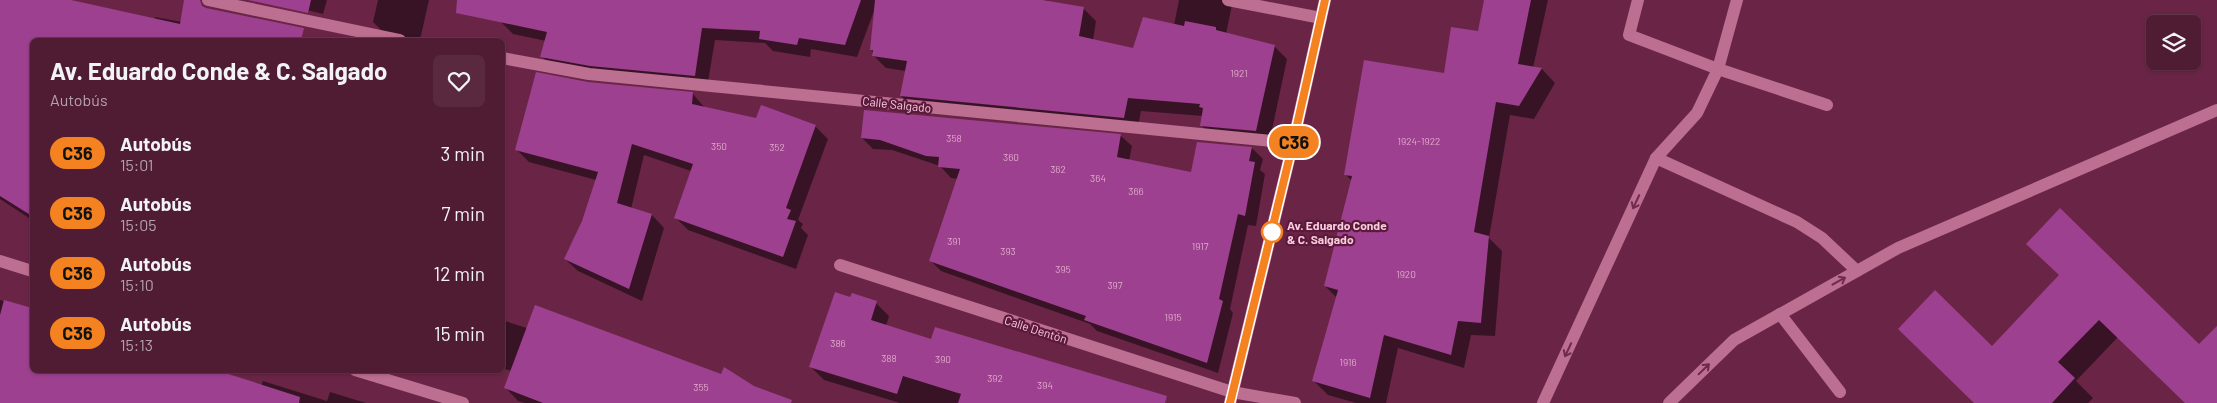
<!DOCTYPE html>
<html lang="es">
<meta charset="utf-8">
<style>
:root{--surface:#501c34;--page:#5a2940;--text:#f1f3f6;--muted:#b4a1ac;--line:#673a4f}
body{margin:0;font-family:Barlow,sans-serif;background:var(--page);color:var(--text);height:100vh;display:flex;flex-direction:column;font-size:19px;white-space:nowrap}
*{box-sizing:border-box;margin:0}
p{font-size:16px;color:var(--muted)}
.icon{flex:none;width:28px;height:28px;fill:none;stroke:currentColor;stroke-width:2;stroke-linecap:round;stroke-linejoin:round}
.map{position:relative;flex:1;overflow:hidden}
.drawer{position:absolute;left:30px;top:38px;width:475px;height:335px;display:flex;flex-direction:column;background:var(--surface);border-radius:8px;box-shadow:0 1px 4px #0004,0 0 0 1px var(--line)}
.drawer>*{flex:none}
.badge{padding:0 10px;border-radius:16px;font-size:18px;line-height:32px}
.buttons{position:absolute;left:2146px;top:15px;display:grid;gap:10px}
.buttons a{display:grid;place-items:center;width:55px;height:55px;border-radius:8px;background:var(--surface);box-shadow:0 1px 4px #0004,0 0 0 1px var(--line);font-size:25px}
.map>.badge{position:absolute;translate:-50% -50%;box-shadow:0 0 0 2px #fff}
.round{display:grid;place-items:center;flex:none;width:52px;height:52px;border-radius:8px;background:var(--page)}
.overview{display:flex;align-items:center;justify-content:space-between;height:85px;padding:0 20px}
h1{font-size:24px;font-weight:700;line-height:38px}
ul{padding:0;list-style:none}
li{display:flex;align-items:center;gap:15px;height:60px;padding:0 20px}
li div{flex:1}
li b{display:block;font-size:19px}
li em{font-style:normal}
li .badge{min-width:55px;font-weight:700;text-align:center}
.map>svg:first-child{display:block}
</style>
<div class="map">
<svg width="2217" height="403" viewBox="0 0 2217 403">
<rect width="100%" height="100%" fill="#6a2546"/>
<g fill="#0007">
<polygon points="0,0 62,0 154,20 155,17 280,40 32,40 32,220 0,199"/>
<polygon points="266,0 327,0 323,14"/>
<polygon points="378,0 429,0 420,40 404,40 386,35 373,22"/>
<polygon points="464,0 1044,0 1083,8 1096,21 1093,40 1134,50 1174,25 1179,0 1233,0 1226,34 1274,46 1287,59 1269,144 1214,138 1201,125 1203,116 1141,111 1137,131 914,109 901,96 906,71 886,68 873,55 871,49 874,11 857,57 811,49 810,57 773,51 765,43 715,40 707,88 554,69 542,56 546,41 513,34 501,22"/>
<polygon points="1486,0 1548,0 1533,68 1542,69 1555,83 1534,119 1510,115 1489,238 1502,251 1495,336 1471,335 1464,368 1398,348 1386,403 1356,403 1328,395 1314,381 1337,298 1325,286 1352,181 1345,174 1445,75 1479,32"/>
<polygon points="588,83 693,94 705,108 757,119 815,126 828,139 798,220 803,224 801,228 808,235 796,269 688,230 675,217 691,171 644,155 631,209 652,215 664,228 642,301 578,271 565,259 583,222 596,180 529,162 516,149"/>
<polygon points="865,111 1121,136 1132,146 1129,161 1192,173 1198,143 1252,148 1263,159 1260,170 1265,174 1256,226 1248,225 1230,309 1233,313 1218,373 1097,331 1090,324 941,271 930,260 958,179 951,178 940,166 892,150 873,149 862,138"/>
<polygon points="2060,276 2200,346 2217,328 2217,403 2186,403 2118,337 2076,381 2093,398 2088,403 1975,403 1992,348"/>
<polygon points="851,298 876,303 889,316 886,326 1140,403 900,403 824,380 810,366"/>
<polygon points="0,300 32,309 32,370 212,370 261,386 263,381 327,401 330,392 366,403 0,403"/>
<polygon points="502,320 564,340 779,403 525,403 518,401 506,388 512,371 502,368"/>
</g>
<g fill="#9d4090">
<polygon points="0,0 71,0 180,24 184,0 200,0 202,6 206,8 304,28 301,40 32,40 32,216 0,196"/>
<polygon points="248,0 311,0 308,13"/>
<polygon points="457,0 861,0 845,45 799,38 797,45 759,39 760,31 702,28 695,76 590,66 540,57 547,32 456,13"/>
<polygon points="875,0 1043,0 1084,7 1079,36 1133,48 1143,17 1184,26 1185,21 1216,27 1216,30 1275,45 1256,131 1200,126 1203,108 1199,107 1200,104 1128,98 1124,118 900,96 907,61 872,56 873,50 870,50"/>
<polygon points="1484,0 1531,0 1518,64 1542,68 1519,106 1496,102 1474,232 1489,236 1481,323 1458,321 1451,355 1384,335 1370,398 1312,381 1338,290 1324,286 1352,176 1344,175 1364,60 1444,73 1451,27 1478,31"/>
<polygon points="536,72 588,82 693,92 692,104 756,118 761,105 816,125 786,208 791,210 787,219 796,221 783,257 674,218 693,164 632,144 617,203 652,214 629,289 564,259 582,221 598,172 515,150"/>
<polygon points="864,110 1121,134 1117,157 1191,172 1197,142 1252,147 1249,161 1255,162 1245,216 1238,214 1219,299 1223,301 1207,363 1084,320 1086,316 929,261 960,169 938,167 939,157 926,156 880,140 861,138"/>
<polygon points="2060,208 2199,344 2217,326 2217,403 2185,403 2099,320 2058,362 2075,378 2052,403 1974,403 1898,329 1935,290 1992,346 2059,275 2026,244"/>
<polygon points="835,292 850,297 852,293 877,301 871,320 931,339 935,327 1167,396 1165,403 958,403 961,394 903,376 897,394 809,367"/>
<polygon points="4,300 32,308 32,370 216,370 300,397 299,403 0,403 0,315"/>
<polygon points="535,305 721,374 724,367 754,386 792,400 791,403 543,403 504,388"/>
</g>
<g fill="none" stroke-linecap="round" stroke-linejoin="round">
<g stroke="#bc6f90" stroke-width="12">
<polyline points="208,0 400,40"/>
<polyline points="1228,0 1321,18"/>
<polyline points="1638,0 1629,35 1718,69 1737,0"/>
<polyline points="502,58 589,74 1293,143"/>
<polyline points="1656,158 1797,222 1822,238 1857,271"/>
<polyline points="0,261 32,271"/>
<polyline points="840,265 1232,392 1295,403"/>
<polyline points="1780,314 1840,392"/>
<polyline points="355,370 463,403"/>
<polyline points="1230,403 1293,143 1325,0"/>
<polyline points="1543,403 1656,158 1697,113 1718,69 1827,105"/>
<polyline points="1669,403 1734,340 1898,248 2217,110"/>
</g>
</g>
<defs><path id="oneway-shaft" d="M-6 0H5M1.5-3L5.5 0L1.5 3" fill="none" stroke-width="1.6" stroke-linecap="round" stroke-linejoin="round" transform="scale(1.25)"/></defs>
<g stroke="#702a4d">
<use href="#oneway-shaft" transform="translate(1636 202) rotate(115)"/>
<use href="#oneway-shaft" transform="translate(1839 281) rotate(-29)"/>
<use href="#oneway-shaft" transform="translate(1568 350) rotate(115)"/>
<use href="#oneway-shaft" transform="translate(1704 369) rotate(-44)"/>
</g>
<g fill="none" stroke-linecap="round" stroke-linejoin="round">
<defs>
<polyline id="line" points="1230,403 1293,143 1325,0"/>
</defs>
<use href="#line" stroke="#fff" stroke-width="11"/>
<use href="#line" stroke="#f58220" stroke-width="8"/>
</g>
<circle fill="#fff" stroke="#f58220" stroke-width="2.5" cx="1272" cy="232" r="10"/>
<g text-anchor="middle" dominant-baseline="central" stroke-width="4.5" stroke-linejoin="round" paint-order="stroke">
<g font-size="10" fill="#e0a9c9">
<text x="1239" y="73">1921</text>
<text x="954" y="138">358</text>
<text x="1419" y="141">1924-1922</text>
<text x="719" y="146">350</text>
<text x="777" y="147">352</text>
<text x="1011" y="157">360</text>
<text x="1058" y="169">362</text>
<text x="1098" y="178">364</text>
<text x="1136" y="191">366</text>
<text x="954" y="241">391</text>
<text x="1200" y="246">1917</text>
<text x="1008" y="251">393</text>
<text x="1063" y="269">395</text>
<text x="1406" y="274">1920</text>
<text x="1115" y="285">397</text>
<text x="1173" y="317">1915</text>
<text x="838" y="343">386</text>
<text x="889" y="358">388</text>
<text x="943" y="359">390</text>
<text x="1348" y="362">1916</text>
<text x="995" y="378">392</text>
<text x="1045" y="385">394</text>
<text x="701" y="387">355</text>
</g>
<g font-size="12" fill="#f7ccdc" stroke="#5d193c">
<text transform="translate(897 104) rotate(6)">Calle Salgado</text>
<text transform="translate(1036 329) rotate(18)">Calle Dentón</text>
</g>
<g font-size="12" font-weight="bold" fill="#f7ccdc" stroke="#5d193c" text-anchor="start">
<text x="1287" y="225">Av. Eduardo Conde<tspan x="1287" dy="14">&amp; C. Salgado</tspan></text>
</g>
</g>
</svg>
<div class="buttons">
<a><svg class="icon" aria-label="layers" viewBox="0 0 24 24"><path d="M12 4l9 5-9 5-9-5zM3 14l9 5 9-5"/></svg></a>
</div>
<b class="badge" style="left:1294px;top:142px;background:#f58220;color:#111">C36</b>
<section class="drawer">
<div class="overview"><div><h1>Av. Eduardo Conde &amp; C. Salgado</h1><p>Autobús</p></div><a class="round"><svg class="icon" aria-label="heart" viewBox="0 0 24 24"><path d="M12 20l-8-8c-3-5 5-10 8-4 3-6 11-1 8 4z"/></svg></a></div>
<ul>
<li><span class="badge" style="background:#f58220;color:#111">C36</span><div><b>Autobús</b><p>15:01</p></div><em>3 min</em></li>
<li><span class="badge" style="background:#f58220;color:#111">C36</span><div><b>Autobús</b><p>15:05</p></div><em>7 min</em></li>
<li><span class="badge" style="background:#f58220;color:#111">C36</span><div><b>Autobús</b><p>15:10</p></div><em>12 min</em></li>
<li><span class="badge" style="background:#f58220;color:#111">C36</span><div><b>Autobús</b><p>15:13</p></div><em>15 min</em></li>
</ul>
</section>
</div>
